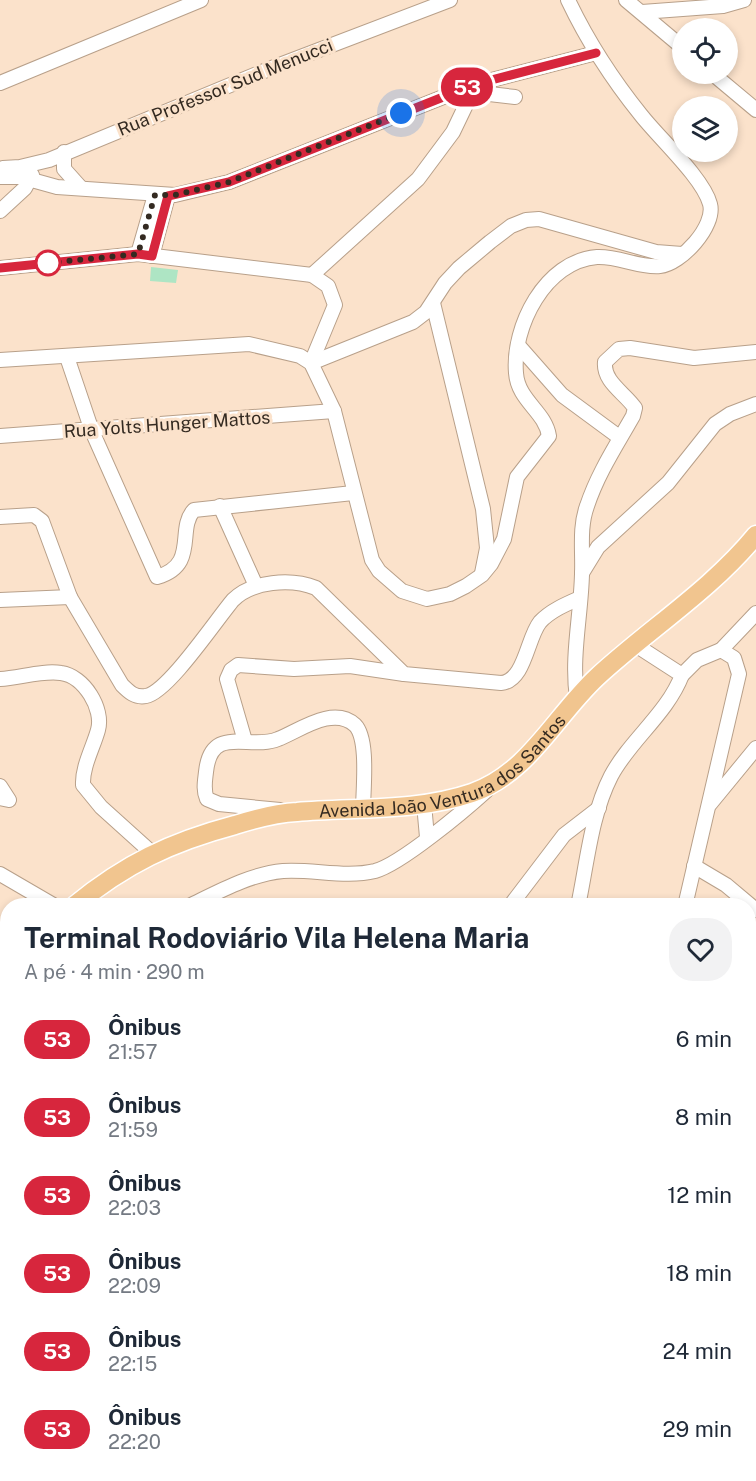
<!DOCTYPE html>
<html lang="pt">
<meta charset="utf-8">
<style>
:root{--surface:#fff;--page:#f2f2f3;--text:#1f2937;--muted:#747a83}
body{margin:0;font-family:"Public Sans",sans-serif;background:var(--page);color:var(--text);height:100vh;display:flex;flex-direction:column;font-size:22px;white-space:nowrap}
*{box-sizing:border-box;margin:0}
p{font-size:20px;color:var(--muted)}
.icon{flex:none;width:33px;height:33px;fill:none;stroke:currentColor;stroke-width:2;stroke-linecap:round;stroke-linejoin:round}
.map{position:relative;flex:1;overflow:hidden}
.details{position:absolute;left:0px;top:898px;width:756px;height:584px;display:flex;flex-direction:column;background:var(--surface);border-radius:24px 24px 0 0;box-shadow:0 3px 9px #0003}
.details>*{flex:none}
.badge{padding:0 12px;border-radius:20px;font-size:21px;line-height:39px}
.tools{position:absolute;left:672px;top:18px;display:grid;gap:12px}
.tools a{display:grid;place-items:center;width:66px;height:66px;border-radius:50%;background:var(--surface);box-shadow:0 3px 9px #0003;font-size:30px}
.you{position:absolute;width:30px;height:30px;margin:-15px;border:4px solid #fff;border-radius:50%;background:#1a73e8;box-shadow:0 0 0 9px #1a73e833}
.map>.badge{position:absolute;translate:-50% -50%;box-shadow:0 0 0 3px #fff}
.round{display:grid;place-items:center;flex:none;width:63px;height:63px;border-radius:24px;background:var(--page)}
.summary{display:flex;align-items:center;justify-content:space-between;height:102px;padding:0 24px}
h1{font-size:28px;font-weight:700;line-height:45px}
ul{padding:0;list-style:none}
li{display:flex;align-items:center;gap:18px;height:78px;padding:0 24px}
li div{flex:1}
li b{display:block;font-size:22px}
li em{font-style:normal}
li .badge{min-width:66px;font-weight:700;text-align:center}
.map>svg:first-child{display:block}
</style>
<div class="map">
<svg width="756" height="1481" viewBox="0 0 756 1481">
<rect width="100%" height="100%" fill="#fbe2cb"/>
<polygon fill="#aee5c4" points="151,267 178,270 176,283 150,281"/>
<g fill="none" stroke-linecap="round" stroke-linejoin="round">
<defs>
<g id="minor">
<polyline points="626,0 682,47"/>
<polyline points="642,12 723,6 744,0"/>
<polyline points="713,74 756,110"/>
<polyline points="0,83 201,0"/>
<polyline points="472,92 515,97"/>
<polyline points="64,152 64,169 81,188"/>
<polyline points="3,168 20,167 49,160 269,69 450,0"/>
<polyline points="0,177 21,177 57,187 175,195 229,182 476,84 596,53"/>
<polyline points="0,211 25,188 32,175"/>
<polyline points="138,254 155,195"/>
<polyline points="152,256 168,196"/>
<polyline points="0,268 138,254 312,275 328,286 335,305 311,363"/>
<polyline points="312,275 418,179 453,132 476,84"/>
<polyline points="433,303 483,509 487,548 482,573"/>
<polyline points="518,345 562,395 619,437"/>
<path d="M67 357 92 431 157 577C199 565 176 529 194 510L353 493"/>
<path d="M0 360 249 344 300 356 311 363 334 411 372 560 379 571 402 591 427 599 450 594 466 586 482 575 491 564 504 539 517 477 549 436C545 411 518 401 516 373 512 327 545 261 597 257 619 256 639 268 660 266 681 264 716 226 710 204 703 178 659 138 641 115 612 79 588 42 568 0"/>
<polyline points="311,363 413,322 426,312 445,283 459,268 490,242 511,226 526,220 539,219 656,252 682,254"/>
<polyline points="0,436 334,411"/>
<polyline points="220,506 256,586"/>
<path d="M0 517 34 515 42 521 70 597 122 685C129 692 135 698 146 696 168 692 216 620 233 600 252 581 291 578 316 588L404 674 501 683C525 681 527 638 540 622 550 611 566 604 580 598"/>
<polyline points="582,573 598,547 668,483 715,424 730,414 756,404"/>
<polyline points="0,600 70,597"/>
<polyline points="721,650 756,613"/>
<polyline points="682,675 697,660 721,650 734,658 739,674 685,906"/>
<path d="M0 679C19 678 43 670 61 673 84 676 104 709 98 730 93 748 82 767 83 785L101 807 152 853"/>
<path d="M577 698C571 657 581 615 582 574 583 551 579 528 587 506 598 473 616 446 633 416L635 408C625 393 603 382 605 362L619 349 630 348 694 358 756 352"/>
<polyline points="245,741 227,679 231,670 238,665 294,669 350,666 404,674"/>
<polyline points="0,786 9,800 0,798"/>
<polyline points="424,804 427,837"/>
<polyline points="710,804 756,748"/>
<path d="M280 810 219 804 207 799C203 790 205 781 206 772 211 723 250 751 278 739 299 731 333 705 355 725 369 739 363 790 363 810"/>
<polyline points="694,866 726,885 756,910"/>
<polyline points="0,874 55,906"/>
<path d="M189 906C218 892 250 874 283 871 313 869 346 878 375 871 401 864 465 810 486 791"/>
<polyline points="510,906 564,835 599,808"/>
<path d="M578 906C587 864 591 815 611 776 630 740 667 714 682 675L634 644"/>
<polyline points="748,1037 756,1042"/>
<polyline points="0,1081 8,1085"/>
<polyline points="0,1167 8,1152"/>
<polyline points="748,1182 756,1179"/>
<polyline points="0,1192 8,1186"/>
<polyline points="748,1248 756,1263"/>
<polyline points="0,1300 8,1299"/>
<polyline points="90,1474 90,1481"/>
<polyline points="220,1474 223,1481"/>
<polyline points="366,1474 369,1481"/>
<polyline points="560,1474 565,1481"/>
<polyline points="725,1474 728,1481"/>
<polyline points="77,1481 80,1474"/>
<polyline points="204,1481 206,1474"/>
<polyline points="272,1481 287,1474"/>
<polyline points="408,1481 415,1474"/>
</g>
<g id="major">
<path id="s1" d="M74 906C125 864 171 842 235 825 254 819 276 813 297 812 355 807 416 812 472 793 529 773 555 716 597 677 649 629 711 590 756 535"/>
<polyline points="0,1018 8,1005"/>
</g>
</defs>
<use href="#minor" stroke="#b8a08a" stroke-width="16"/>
<use href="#major" stroke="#fff" stroke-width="21"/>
<use href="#minor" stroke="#fff" stroke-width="14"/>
<use href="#major" stroke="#f1c58f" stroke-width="18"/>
</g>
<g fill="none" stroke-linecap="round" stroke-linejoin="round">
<defs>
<polyline id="line" points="0,268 138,254 152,256 168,196 229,182 476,84 596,53"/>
</defs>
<use href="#line" stroke="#fff" stroke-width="14"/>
<use href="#line" stroke="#d7263d" stroke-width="9"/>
<polyline stroke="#342a21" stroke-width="6" stroke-dasharray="0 10.8" points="48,263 138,254 155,195 175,195 229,182 401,113"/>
</g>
<circle fill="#fff" stroke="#d7263d" stroke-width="3" cx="48" cy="263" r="12"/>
<g text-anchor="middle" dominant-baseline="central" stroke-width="6" stroke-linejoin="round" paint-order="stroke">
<g font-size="18" fill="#342a21" stroke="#fbe2cb">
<text transform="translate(225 87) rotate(-22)">Rua Professor Sud Menucci</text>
<text transform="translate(167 424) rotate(-4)">Rua Yolts Hunger Mattos</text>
<text stroke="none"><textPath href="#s1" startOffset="404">Avenida João Ventura dos Santos</textPath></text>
</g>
</g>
</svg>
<div class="tools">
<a><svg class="icon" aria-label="locate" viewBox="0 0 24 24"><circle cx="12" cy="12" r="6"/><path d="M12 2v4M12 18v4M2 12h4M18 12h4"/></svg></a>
<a><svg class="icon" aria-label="layers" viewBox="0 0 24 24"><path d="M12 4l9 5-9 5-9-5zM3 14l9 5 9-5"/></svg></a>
</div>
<div class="you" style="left:401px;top:113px"></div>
<b class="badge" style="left:467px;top:87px;background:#d7263d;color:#fff">53</b>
<section class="details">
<div class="summary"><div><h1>Terminal Rodoviário Vila Helena Maria</h1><p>A pé · 4 min · 290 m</p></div><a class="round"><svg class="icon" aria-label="heart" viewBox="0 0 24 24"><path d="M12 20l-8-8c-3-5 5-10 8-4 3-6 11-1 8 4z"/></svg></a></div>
<ul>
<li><span class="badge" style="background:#d7263d;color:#fff">53</span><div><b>Ônibus</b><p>21:57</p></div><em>6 min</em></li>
<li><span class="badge" style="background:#d7263d;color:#fff">53</span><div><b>Ônibus</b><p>21:59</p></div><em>8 min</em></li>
<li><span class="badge" style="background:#d7263d;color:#fff">53</span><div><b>Ônibus</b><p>22:03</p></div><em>12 min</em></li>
<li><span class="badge" style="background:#d7263d;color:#fff">53</span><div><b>Ônibus</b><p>22:09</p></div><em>18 min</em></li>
<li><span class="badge" style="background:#d7263d;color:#fff">53</span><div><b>Ônibus</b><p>22:15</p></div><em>24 min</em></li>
<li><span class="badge" style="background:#d7263d;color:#fff">53</span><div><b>Ônibus</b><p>22:20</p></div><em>29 min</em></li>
</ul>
</section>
</div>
